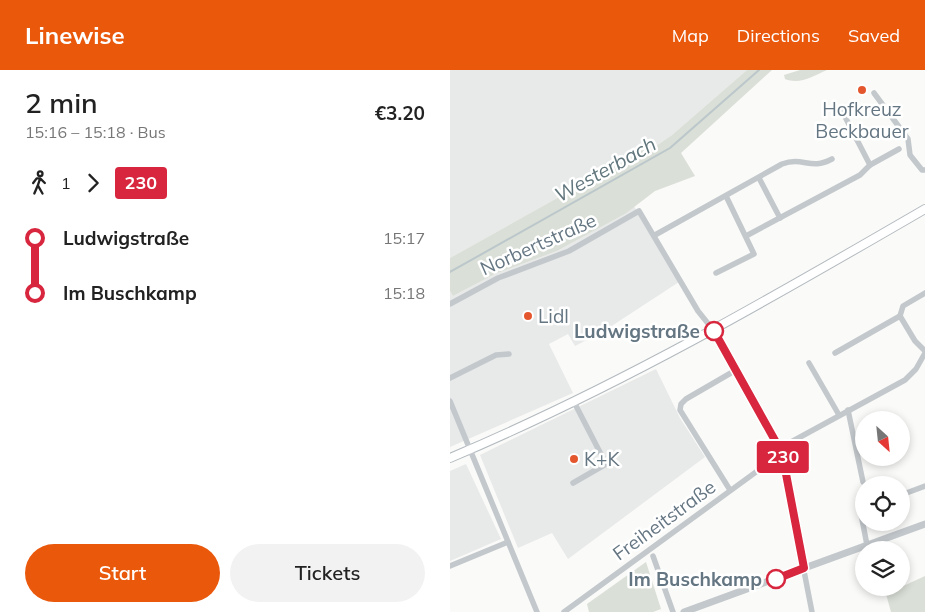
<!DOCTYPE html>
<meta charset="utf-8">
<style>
:root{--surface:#fff;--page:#f2f2f2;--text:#222;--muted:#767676;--accent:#ea580c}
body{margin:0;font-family:Mulish,sans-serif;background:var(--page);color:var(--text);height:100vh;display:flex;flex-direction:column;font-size:19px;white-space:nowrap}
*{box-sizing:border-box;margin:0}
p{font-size:16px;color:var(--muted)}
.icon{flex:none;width:28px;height:28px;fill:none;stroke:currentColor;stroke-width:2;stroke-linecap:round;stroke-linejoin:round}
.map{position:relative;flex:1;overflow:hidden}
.drawer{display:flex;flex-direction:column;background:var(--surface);width:450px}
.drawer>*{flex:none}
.badge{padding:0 10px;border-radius:4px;font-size:18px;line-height:32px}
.needle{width:32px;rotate:153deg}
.controls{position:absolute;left:405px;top:341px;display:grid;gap:10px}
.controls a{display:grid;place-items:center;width:55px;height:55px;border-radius:50%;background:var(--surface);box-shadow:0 2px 8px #0003;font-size:25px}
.map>.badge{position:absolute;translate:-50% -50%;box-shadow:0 0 0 2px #fff}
.legs{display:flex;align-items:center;gap:8px;height:55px;padding:0 25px;font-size:16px}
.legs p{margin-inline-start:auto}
.headline{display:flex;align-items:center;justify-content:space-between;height:85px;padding:0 25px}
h1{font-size:28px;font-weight:600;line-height:38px}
.primary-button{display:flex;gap:10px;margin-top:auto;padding:10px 25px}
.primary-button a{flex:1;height:58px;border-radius:30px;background:var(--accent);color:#fff;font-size:20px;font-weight:600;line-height:58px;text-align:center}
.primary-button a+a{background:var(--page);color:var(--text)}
ul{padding:0 25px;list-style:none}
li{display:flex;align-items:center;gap:18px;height:55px;font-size:19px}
li i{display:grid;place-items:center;width:8px;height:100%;margin:0 6px;background:currentColor}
li i::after{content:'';width:12px;height:12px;margin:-6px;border:4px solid;border-radius:50%;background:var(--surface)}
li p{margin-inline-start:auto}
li:first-child i{background:linear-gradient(#0000 50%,currentColor 0)}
li:last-child i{background:linear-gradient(currentColor 50%,#0000 0)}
header{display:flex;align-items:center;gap:30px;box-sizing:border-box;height:70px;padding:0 25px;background:var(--accent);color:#fff}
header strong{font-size:24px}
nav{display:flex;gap:28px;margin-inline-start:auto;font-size:18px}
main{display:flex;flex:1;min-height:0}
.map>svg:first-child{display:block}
</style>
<header>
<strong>Linewise</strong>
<nav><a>Map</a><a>Directions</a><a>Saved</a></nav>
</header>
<main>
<section class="drawer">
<div class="headline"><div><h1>2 min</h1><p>15:16 – 15:18 · Bus</p></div><b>€3.20</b></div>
<div class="legs"><svg class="icon" aria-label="walk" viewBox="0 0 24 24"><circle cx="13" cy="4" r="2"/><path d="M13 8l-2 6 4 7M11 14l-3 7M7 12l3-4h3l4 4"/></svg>1<svg class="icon" aria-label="forward" viewBox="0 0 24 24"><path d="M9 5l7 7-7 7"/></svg><b class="badge" style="background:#d7263d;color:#fff">230</b></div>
<ul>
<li><i style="color:#d7263d"></i><b>Ludwigstraße</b><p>15:17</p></li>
<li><i style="color:#d7263d"></i><b>Im Buschkamp</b><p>15:18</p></li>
</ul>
<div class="primary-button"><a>Start</a><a>Tickets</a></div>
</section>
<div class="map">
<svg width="475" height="542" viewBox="0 0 475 542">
<rect width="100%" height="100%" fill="#fafaf8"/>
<g fill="#e8e9e9">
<polygon points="0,0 297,0 222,65 206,76 204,74 0,188"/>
<polygon points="184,136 229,212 154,261 125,276 118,264 99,274 123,323 0,377 0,221 3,226 45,204 107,181 175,144"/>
<polygon points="206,299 230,348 255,387 118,489 102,463 68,478 30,385"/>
<polygon points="16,394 51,469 0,491 0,401"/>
</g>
<g fill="#dadfd7">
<polygon points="297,0 322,0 231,83 245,106 205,121 175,144 107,181 45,204 3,226 0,221 0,188 204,74 206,76 222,65"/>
<path d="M350 0H377C363 6 350 15 335 9L334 5Z"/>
<polygon points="196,492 211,539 203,542 139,542 137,534"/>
<polygon points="475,506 475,542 441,542 436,524"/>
</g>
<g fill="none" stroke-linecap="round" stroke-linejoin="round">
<polyline stroke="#bbc7cb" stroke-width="2" points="0,202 220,78 309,0"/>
<defs>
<path id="secondary" d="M0 388C166 318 320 229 475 139"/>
</defs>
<use href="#secondary" stroke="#b3babf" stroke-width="10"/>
<g stroke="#c3c8cc" stroke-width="5.5">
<polyline points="424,23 458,69 460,85 472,100 475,100"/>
<polyline points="391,39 420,95"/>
<polyline points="309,108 330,148"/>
<path d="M205 165 332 94C354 86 360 101 382 89"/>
<polyline points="296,166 410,105 420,95 449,79"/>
<polyline points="266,203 304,184 276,126"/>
<polyline points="0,234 48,208 119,181 189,141 248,241 264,261 330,378 362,542"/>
<polyline points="450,246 453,236 475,223"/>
<polyline points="385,283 450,246 465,271 475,281"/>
<polyline points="359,293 389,345"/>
<polyline points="0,308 46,285 59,284"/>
<polyline points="0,331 87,542"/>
<polyline points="398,340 413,412"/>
<polyline points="330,378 455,310 466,299 475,283"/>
<polyline points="123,413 156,394 124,332"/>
<polyline points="280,420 230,340 231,334 236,329 286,300"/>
<polyline points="451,425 475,416"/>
<polyline points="414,438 410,439 417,475"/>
<polyline points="203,486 223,542"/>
<polyline points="0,496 58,472"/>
<polyline points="114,542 332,383"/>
</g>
<polyline stroke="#c3c8cc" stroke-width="7" points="234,542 475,454"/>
<use href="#secondary" stroke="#fff" stroke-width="8"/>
</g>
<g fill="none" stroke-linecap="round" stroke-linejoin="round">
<defs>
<polyline id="line-1" points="264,261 332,383 354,498 326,509"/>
</defs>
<use href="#line-1" stroke="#fff" stroke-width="11"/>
<use href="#line-1" stroke="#d7263d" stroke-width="8"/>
</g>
<g fill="#e4572e" stroke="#fff" stroke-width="2">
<circle cx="412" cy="20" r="5"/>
<circle cx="78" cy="246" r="5"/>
<circle cx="124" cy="389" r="5"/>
</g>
<g fill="#fff" stroke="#d7263d" stroke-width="2.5">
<circle cx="264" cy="261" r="9"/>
<circle cx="326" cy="509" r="9"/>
</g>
<g text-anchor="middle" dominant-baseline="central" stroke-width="5" stroke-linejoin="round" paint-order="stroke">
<g font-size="19" fill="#657683" stroke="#fff" text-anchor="start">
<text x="412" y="39" text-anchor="middle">Hofkreuz<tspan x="412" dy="22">Beckbauer</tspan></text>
<text x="88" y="246">Lidl</text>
<text x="134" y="389">K+K</text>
</g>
<g font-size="19" fill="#657683" stroke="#fff">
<text transform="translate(88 174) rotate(-24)">Norbertstraße</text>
<text transform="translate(214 450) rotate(-36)">Freiheitstraße</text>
</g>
<g font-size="19" font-weight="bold" fill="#657683" stroke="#fff" text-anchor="end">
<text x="250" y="261">Ludwigstraße</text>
<text x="312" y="509">Im Buschkamp</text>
</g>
<g font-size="20" font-style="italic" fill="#60757c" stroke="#fff">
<text transform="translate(155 99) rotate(-29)">Westerbach</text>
</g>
</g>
</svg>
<div class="controls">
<a><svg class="needle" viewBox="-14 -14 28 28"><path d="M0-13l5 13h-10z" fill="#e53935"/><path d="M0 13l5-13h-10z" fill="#767676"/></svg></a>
<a><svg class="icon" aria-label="locate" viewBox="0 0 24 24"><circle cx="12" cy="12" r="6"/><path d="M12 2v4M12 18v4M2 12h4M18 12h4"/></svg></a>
<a><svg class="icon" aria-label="layers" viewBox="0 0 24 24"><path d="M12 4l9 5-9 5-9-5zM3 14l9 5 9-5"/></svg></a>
</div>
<b class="badge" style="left:333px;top:387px;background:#d7263d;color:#fff">230</b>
</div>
</main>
